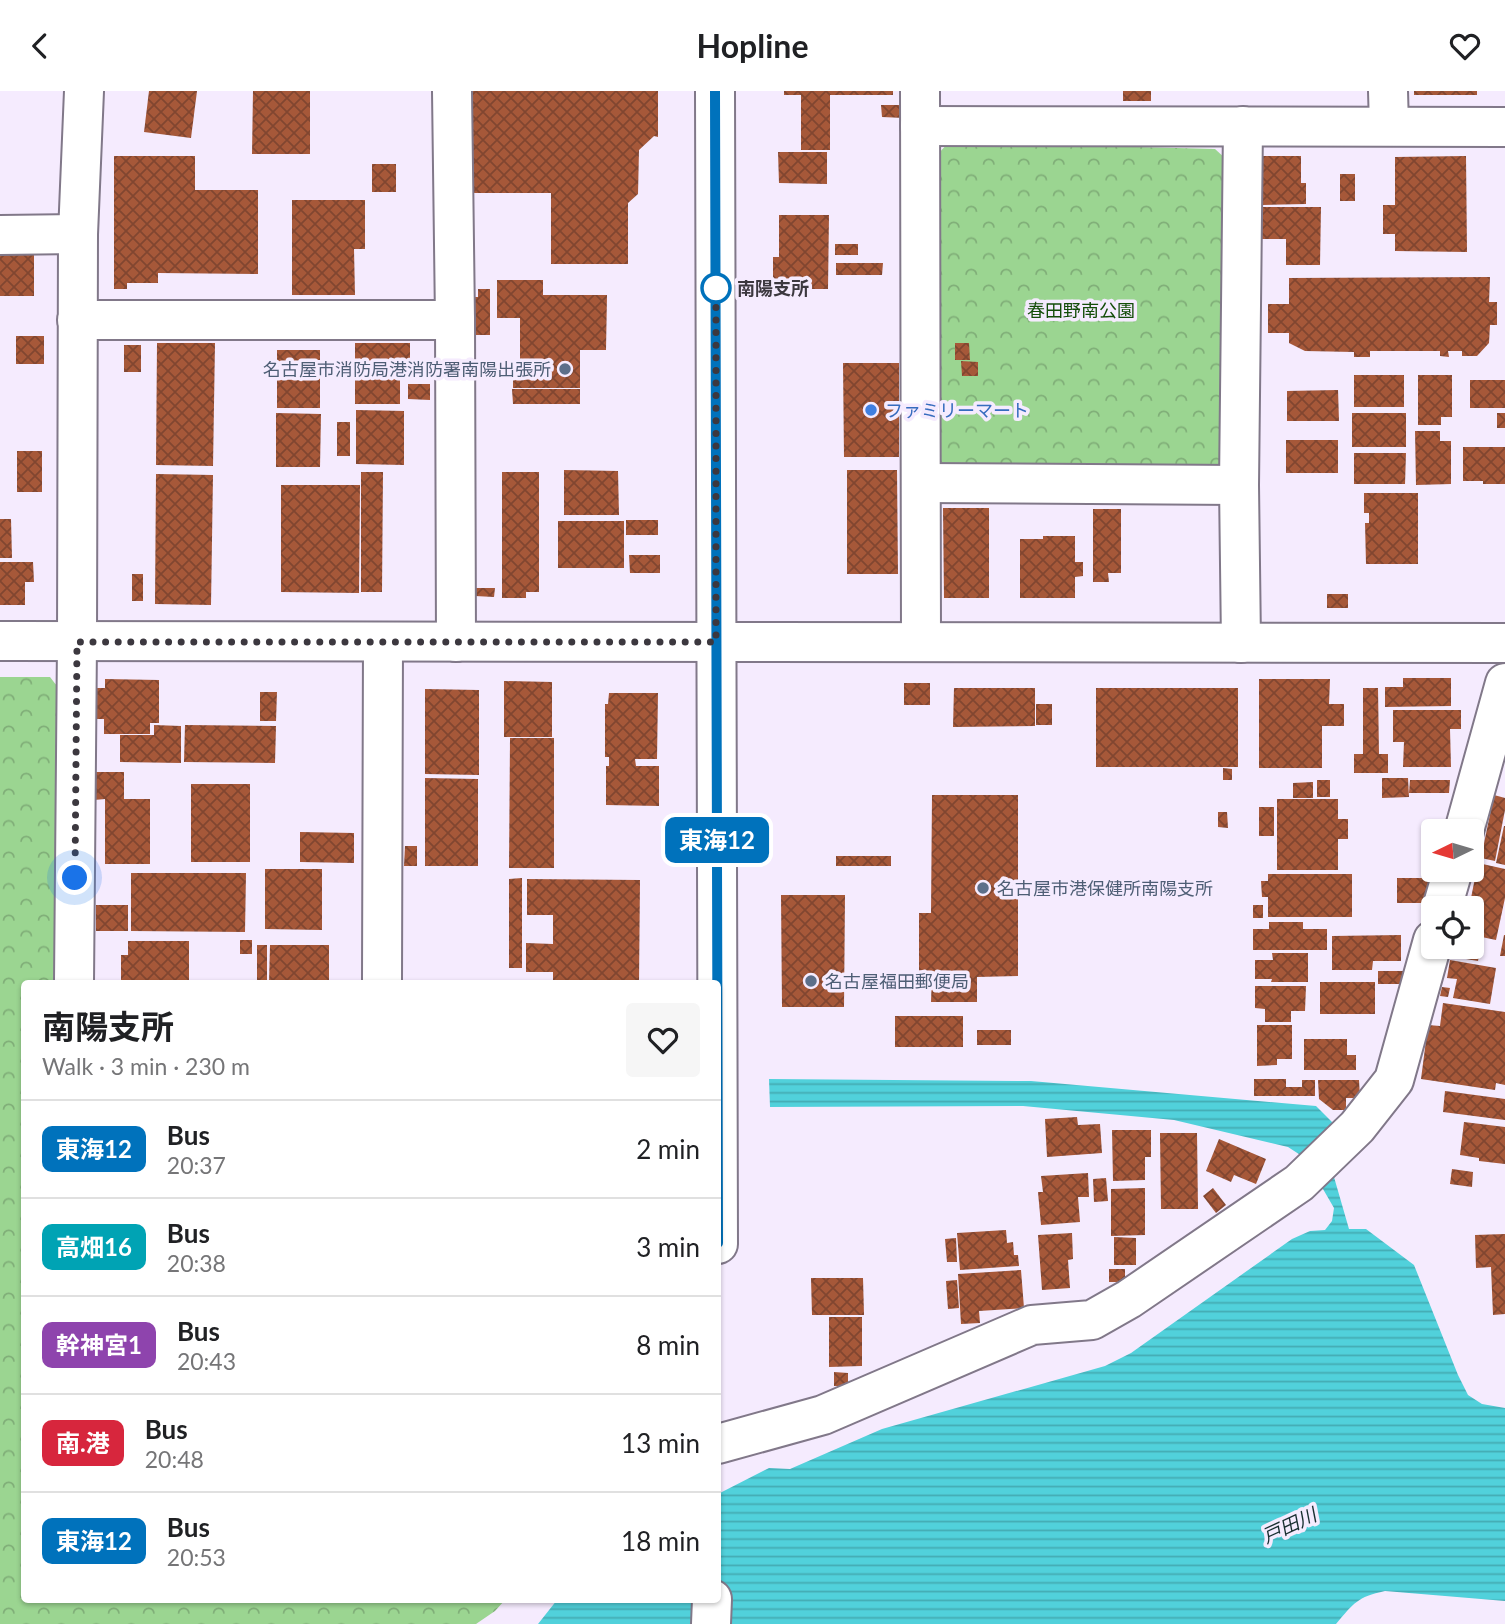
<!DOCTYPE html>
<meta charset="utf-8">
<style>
:root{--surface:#fff;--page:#f6f6f6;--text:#202124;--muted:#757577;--line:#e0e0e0}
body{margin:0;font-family:Lato,"Noto Sans JP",sans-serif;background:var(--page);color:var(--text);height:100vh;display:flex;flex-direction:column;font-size:26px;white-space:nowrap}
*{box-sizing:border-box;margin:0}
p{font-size:23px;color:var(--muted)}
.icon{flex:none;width:38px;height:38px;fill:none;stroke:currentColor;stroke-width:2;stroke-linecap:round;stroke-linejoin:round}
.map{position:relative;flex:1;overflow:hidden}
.details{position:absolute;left:21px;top:889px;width:700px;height:623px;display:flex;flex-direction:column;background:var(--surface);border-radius:7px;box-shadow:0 2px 5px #0004}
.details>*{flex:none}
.badge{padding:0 14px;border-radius:10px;font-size:24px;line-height:46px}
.needle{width:46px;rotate:265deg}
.tools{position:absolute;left:1421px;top:728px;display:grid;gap:14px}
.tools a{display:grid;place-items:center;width:63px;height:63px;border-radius:7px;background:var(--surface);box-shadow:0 2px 5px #0004;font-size:35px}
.you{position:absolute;width:35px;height:35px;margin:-18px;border:5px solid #fff;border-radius:50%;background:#1a73e8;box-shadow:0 0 0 10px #1a73e833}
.map>.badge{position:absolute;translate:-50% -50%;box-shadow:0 0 0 4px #fff}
.round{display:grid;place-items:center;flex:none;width:74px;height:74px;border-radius:7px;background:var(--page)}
.overview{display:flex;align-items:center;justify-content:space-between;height:119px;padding:0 21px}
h1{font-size:33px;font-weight:700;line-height:52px}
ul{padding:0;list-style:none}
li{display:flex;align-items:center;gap:21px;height:98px;padding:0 21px;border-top:2px solid var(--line)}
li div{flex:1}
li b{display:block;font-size:26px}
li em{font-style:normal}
li .badge{min-width:77px;font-weight:700;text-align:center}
header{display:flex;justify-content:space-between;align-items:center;height:91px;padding:0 21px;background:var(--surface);font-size:32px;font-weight:700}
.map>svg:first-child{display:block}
</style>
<header><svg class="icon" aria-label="back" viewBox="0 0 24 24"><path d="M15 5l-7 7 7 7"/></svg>Hopline<svg class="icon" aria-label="heart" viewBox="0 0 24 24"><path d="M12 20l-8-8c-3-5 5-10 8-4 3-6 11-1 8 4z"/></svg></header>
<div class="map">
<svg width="1505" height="1533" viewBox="0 0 1505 1533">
<defs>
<pattern id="park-crowns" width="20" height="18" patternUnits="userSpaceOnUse" patternTransform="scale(1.75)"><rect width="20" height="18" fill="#9bd591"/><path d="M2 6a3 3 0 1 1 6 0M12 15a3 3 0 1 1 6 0" fill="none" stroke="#80ae78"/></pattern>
<pattern id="water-rules" width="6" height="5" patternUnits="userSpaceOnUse" patternTransform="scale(1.75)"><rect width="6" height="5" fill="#51d1db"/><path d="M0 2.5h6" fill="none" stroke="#44abb3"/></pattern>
<pattern id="building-cross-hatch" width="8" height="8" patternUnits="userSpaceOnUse" patternTransform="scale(1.75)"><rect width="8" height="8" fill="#a65839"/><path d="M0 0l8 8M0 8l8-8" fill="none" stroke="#814630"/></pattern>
</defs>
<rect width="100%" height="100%" fill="#f5ebfe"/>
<g fill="url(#park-crowns)">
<polygon points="949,51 1215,58 1226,68 1224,371 1211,380 949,381 936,369 938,63"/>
<polygon points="0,586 50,586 60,599 59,892 24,892 24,1508 505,1509 495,1520 476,1533 0,1533"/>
</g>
<path fill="url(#water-rules)" d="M769 988 1031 990 1316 1015 1335 1034 1323 1048 1349 1138H1366L1414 1174 1458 1284 1468 1304 1482 1313 1505 1317V1510L1385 1500C1357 1506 1354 1512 1336 1533H538L557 1509 718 1508V1403L769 1377 790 1378 882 1338 1105 1275 1131 1262 1292 1148 1310 1140 1325 1139 1332 1130 1334 1117 1305 1067 1288 1056 1174 1029 1023 1015 770 1016Z"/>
<g fill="url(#building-cross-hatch)">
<polygon points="149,0 197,0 191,47 144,41"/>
<polygon points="253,0 310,0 310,63 252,63"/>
<polygon points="473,0 658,0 658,46 654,45 639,59 638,103 628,112 628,173 551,173 551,102 473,102"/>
<polygon points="784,0 893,0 893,4 830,4 830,59 801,59 801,4 784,4"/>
<rect x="1123" y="0" width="28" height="10"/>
<rect x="1414" y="0" width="63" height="4"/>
<polygon points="881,14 903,14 904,27 882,26"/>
<polygon points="778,61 827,61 827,93 779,92"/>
<polygon points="114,65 195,65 195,99 258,99 258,183 158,182 158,192 127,192 127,198 114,198"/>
<polygon points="1263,65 1301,65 1301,92 1306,92 1306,113 1263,114"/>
<polygon points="1466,65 1467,161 1395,160 1395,143 1383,143 1383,114 1395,114 1395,66"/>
<rect x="372" y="73" width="24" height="28"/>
<rect x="1340" y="83" width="15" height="27"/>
<polygon points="292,109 365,109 365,158 354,158 355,204 292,204"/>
<polygon points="1258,116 1321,116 1320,174 1286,174 1286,148 1257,148"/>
<polygon points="779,124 829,124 828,198 773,198 773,166 779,166"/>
<rect x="835" y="153" width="23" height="11"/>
<rect x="0" y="164" width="34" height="41"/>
<polygon points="836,172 883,172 882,184 836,184"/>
<polygon points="1490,186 1489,211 1497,211 1497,234 1490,234 1489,252 1477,265 1462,265 1462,260 1448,260 1449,266 1440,265 1440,260 1370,260 1370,266 1354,266 1354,261 1305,260 1289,252 1289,242 1268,242 1268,213 1289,213 1289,187"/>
<polygon points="497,189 543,189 543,204 607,204 606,259 580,259 580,297 513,297 513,283 520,283 520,227 497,227"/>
<polygon points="478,198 490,198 490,244 474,244 475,206 478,206"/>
<rect x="16" y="245" width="28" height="28"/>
<polygon points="157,252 215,252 213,375 156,374"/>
<polygon points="355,252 410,252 410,285 400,285 400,313 355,313"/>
<polygon points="955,252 969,252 970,269 955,269"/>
<rect x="124" y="254" width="17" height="27"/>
<rect x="277" y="259" width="43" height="58"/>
<polygon points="961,270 978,271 978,285 962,285"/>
<polygon points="843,272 899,272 899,366 844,366"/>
<rect x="1354" y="284" width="50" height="32"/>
<polygon points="1418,284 1452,284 1452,326 1441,326 1441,334 1418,334"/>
<rect x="1470" y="289" width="35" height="28"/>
<polygon points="408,293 430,293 430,309 408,308"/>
<polygon points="512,298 580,298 580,313 513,313"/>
<polygon points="1338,299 1339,330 1287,330 1287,300"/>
<polygon points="356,319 404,320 404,374 356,373"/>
<polygon points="276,322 321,323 320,376 276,376"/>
<rect x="1352" y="322" width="54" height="34"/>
<rect x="1497" y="322" width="8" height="15"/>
<rect x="337" y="331" width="13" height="34"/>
<polygon points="1415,340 1440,340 1440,350 1451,350 1451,393 1416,394"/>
<rect x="1286" y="349" width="52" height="33"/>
<polygon points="1463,356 1505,356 1505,393 1483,393 1483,390 1463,390"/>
<rect x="17" y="360" width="25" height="41"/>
<polygon points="1354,362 1406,362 1405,393 1354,393"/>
<polygon points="564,379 618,380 619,424 564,424"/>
<polygon points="847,379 897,379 898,483 847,483"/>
<polygon points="361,381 383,381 382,501 361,501"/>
<polygon points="502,381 539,381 539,501 526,501 526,507 502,507"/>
<polygon points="156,383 213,384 211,514 155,513"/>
<polygon points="281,394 360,394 359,502 281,501"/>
<polygon points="1364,402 1418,402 1418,473 1366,473 1365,432 1369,432 1369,422 1364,422"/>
<polygon points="943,417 989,417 989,507 944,507"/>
<polygon points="1093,418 1121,418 1121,482 1108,482 1109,491 1093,491"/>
<polygon points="0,428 11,428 12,467 0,467"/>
<rect x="626" y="429" width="32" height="15"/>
<rect x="558" y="430" width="66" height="47"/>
<polygon points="1043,445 1075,445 1075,471 1083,471 1083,485 1075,486 1075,507 1020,507 1020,448 1043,448"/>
<polygon points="629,464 660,464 660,482 630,482"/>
<polygon points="0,471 33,471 34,491 25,491 25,514 0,514"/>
<rect x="132" y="483" width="11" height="27"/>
<polygon points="475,497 495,497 494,506 475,505"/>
<rect x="1327" y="503" width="21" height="14"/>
<polygon points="1403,587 1451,587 1451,615 1385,616 1385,596 1403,596"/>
<polygon points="105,588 159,589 159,632 150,632 150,643 104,643 104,628 95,628 95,597 105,597"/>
<polygon points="1259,588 1330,588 1329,613 1344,613 1344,635 1322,635 1322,677 1259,677"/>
<polygon points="504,590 552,591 552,646 504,646"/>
<rect x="904" y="592" width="26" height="22"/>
<polygon points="954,597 1035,597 1035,635 953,636"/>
<rect x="1096" y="597" width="142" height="79"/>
<polygon points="1363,597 1378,597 1379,663 1388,663 1388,682 1354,682 1354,663 1363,663"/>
<polygon points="425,598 479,599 479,684 425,683"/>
<polygon points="260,601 277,601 276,630 260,630"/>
<polygon points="609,602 658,602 657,668 635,668 636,675 659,675 659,715 606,714 606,675 609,675 609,666 605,666 605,613 608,613"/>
<rect x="1036" y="613" width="16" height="21"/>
<polygon points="1393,619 1461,619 1461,638 1450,638 1451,676 1403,676 1404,651 1393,651"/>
<polygon points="154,634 181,635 181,672 120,671 120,644 154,644"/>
<polygon points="185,634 276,635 275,672 184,671"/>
<polygon points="510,647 554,647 554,777 509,777"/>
<polygon points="1223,677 1232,678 1232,689 1223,689"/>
<polygon points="95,681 124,681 124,708 150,708 150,773 105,773 105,708 94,709"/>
<polygon points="425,687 478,688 478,775 425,775"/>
<polygon points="1382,687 1408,687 1409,706 1382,707"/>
<rect x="1317" y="689" width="13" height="17"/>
<polygon points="1410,689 1450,689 1449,702 1409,702"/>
<polygon points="1313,691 1313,707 1293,707 1293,692"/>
<rect x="191" y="693" width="59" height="78"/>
<polygon points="932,704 1018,704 1018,885 977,886 977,911 931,911 932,882 919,882 919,822 931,822"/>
<polygon points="1494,704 1505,707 1505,719 1495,770 1481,767"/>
<polygon points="1277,708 1338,708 1338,728 1348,728 1348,748 1338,748 1338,779 1277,779"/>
<rect x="1259" y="716" width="15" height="29"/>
<polygon points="1218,721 1227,721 1228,737 1218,736"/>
<polygon points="1504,735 1505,735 1505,774 1496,772"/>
<polygon points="300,741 354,742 354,772 300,771"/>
<polygon points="405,755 417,755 417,775 404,775"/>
<rect x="836" y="765" width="55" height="10"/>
<polygon points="1478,772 1505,778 1505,807 1496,849 1472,844 1472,817 1469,817"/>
<polygon points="265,778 322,778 322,839 265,838"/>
<polygon points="131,782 246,782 245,841 131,840"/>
<polygon points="1268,783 1352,783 1352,826 1268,826 1268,806 1262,806 1261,790 1268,790"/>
<polygon points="522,787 522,877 509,877 509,788"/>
<polygon points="1397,787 1428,787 1429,812 1397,812"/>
<polygon points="527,788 640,789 639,892 553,892 553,881 526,881 526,852 553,853 553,824 527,824"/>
<polygon points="781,804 845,804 844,916 782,916"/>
<rect x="96" y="814" width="32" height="26"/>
<rect x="1253" y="814" width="10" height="13"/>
<polygon points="1269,831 1303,831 1303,838 1327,838 1327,859 1253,859 1253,838 1269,838"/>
<polygon points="1401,844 1401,870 1373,870 1372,879 1332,879 1332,845"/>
<polygon points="1504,844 1505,844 1505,865 1500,865"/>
<polygon points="1472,847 1482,848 1478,870 1466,868 1468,856 1472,856"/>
<rect x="240" y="849" width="12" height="14"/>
<polygon points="128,850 189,850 189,892 121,892 121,864 128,864"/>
<rect x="257" y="854" width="10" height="38"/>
<polygon points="270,854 329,854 329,892 269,892"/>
<polygon points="1272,862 1308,862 1308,891 1271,891 1272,888 1255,888 1255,869 1273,869"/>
<polygon points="1450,869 1496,877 1490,913 1453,907 1457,888 1447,887"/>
<polygon points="1378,880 1404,880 1405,893 1378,893"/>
<rect x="1320" y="891" width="55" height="32"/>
<polygon points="1255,895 1306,895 1305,920 1291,920 1291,931 1265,931 1265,918 1255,917"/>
<polygon points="1442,896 1450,897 1448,906 1440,905"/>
<polygon points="1443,912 1505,921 1505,994 1496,992 1495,999 1421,988 1428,934 1440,935"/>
<rect x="895" y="925" width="68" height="31"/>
<polygon points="1257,934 1292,934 1292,968 1277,968 1277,974 1257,975"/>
<rect x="977" y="939" width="34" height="15"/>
<polygon points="1304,948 1347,948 1347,964 1356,964 1356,979 1304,979"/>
<polygon points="1254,988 1286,988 1286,996 1302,996 1302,989 1315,989 1315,1005 1254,1005"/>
<polygon points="1318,989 1359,989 1360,1007 1346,1007 1346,1019 1333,1019 1319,1008"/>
<polygon points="1445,1000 1505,1008 1505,1029 1443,1021"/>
<polygon points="1077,1026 1078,1034 1100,1033 1102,1062 1047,1066 1045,1028"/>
<polygon points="1464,1031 1505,1036 1505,1073 1479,1070 1479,1067 1460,1064"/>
<polygon points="1112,1039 1151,1039 1151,1066 1145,1066 1145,1089 1113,1090"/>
<polygon points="1160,1042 1197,1042 1198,1118 1161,1118"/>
<polygon points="1219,1048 1266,1068 1256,1093 1234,1084 1231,1091 1206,1080"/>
<polygon points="1452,1078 1473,1081 1472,1096 1450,1093"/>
<polygon points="1088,1082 1089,1106 1078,1106 1080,1131 1041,1134 1038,1101 1043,1101 1041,1085"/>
<polygon points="1106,1087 1108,1110 1094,1111 1093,1088"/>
<polygon points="1145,1097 1145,1144 1111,1145 1111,1098"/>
<polygon points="1213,1097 1226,1114 1216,1122 1203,1105"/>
<polygon points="1006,1139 1007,1152 1013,1151 1014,1164 1018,1164 1019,1175 960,1179 957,1142"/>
<polygon points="1072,1142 1073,1168 1068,1169 1070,1197 1042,1199 1038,1144"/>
<polygon points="1505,1143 1505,1223 1493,1224 1491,1176 1476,1177 1475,1144"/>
<polygon points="1114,1146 1136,1147 1136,1174 1114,1174"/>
<polygon points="956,1147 957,1171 947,1171 945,1148"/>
<rect x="1109" y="1178" width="16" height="13"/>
<polygon points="1021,1179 1024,1217 979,1220 980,1232 961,1233 958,1183"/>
<polygon points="811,1187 863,1187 864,1224 812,1224"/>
<polygon points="957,1189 959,1217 948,1218 946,1190"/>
<polygon points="829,1226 862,1226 862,1275 829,1276"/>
<polygon points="834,1281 848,1282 848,1295 834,1295"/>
</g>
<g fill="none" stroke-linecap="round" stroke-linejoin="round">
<defs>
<g id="minor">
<polyline points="452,0 455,229 456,551"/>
<polyline points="920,0 921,550"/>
<polyline points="1388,0 1389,35"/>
<polyline points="920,35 1505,36"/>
<polyline points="0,144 78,143"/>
<polyline points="77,229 455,229"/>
<polyline points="921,392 1239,394"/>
<polyline points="0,550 1505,552"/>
<polyline points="1241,552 1239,394 1243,35"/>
<polyline points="1464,740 1505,592"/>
<polyline points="1442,817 1453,779"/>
<polyline points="74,892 77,551 78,143 84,0"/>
<polyline points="382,892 383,551"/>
<polyline points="718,1353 823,1324 1032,1234 1092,1229 1129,1208 1299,1092 1357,1036 1394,989 1433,849"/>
</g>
<g id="major">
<polyline points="715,0 718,1153"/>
<polyline points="711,1533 712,1508"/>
</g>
</defs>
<use href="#minor" stroke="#817889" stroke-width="42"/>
<use href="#major" stroke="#817889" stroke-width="42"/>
<use href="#minor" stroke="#fff" stroke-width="38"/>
<use href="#major" stroke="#fff" stroke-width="38"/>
</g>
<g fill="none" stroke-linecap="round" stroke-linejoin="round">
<defs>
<polyline id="line" points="715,0 718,1152"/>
</defs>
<use href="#line" stroke="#fff" stroke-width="16"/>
<use href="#line" stroke="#0072bc" stroke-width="10"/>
<polyline stroke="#3c383f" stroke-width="7" stroke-dasharray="0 12.6" points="75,787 77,551 716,551 716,197"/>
</g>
<circle fill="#fff" stroke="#0072bc" stroke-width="3.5" cx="716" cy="197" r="14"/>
<g fill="#5c6f8a" stroke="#f5ebfe" stroke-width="2.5">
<circle cx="565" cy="278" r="7"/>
<circle cx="983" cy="797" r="7"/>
<circle cx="811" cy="890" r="7"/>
</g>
<circle fill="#3f7fe0" stroke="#f5ebfe" stroke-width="2.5" cx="871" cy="319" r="7"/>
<g text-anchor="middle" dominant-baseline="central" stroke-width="7" stroke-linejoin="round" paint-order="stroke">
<g font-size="18" font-weight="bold" fill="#3c383f" stroke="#f5ebfe" text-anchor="start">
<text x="737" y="197">南陽支所</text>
</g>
<g font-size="18" fill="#134d08" stroke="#f5ebfe">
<text x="1081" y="219">春田野南公園</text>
</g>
<g font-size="18" fill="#4e5e75" stroke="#f5ebfe" text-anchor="start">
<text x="551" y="278" text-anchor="end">名古屋市消防局港消防署南陽出張所</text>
<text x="997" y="797">名古屋市港保健所南陽支所</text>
<text x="825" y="890">名古屋福田郵便局</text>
</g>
<g font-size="18" fill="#366cbe" stroke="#f5ebfe" text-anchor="start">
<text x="885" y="319">ファミリーマート</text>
</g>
<g font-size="19" font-style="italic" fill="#182e30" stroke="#f5ebfe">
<text transform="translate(1289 1434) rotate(-25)">戸田川</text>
</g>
</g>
</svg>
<div class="tools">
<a><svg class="needle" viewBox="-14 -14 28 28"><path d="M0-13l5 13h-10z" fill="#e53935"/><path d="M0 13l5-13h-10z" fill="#757577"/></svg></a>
<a><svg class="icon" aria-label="locate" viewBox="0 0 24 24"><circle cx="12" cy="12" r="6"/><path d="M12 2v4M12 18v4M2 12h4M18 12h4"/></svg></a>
</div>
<div class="you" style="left:75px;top:787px"></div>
<b class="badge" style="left:717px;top:749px;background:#0072bc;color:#fff">東海12</b>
<section class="details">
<div class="overview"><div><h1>南陽支所</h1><p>Walk · 3 min · 230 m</p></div><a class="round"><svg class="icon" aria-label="heart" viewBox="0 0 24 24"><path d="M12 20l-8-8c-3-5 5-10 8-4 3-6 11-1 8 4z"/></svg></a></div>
<ul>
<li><span class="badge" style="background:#0072bc;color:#fff">東海12</span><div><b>Bus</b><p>20:37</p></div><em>2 min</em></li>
<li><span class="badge" style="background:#00a3b4;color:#fff">高畑16</span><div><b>Bus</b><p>20:38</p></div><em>3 min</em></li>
<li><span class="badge" style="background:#8e44ad;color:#fff">幹神宮1</span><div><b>Bus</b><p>20:43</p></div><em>8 min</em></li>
<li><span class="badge" style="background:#d7263d;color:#fff">南.港</span><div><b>Bus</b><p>20:48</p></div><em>13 min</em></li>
<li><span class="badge" style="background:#0072bc;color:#fff">東海12</span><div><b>Bus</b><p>20:53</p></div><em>18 min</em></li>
</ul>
</section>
</div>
